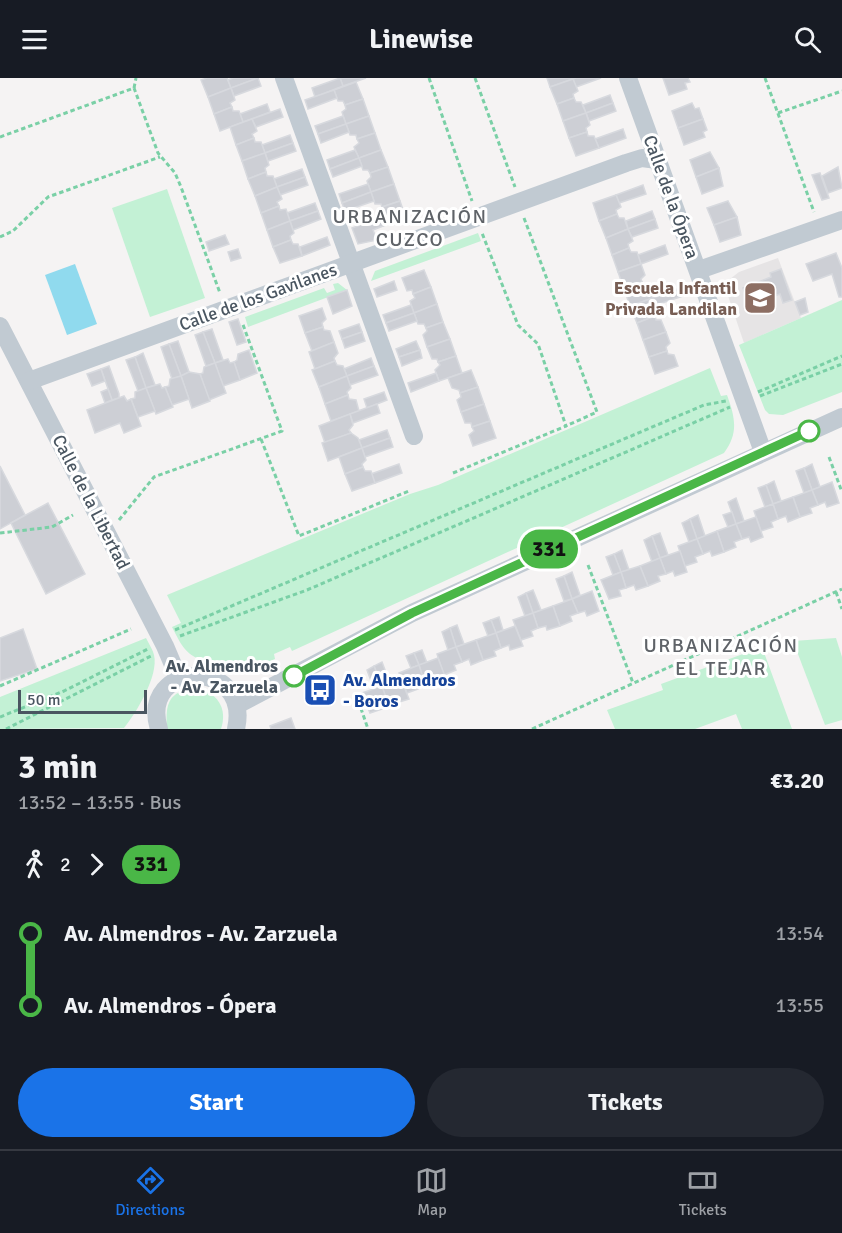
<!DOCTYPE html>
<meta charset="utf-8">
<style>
:root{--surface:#171b24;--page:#242831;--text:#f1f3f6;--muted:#9ea1a6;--line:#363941;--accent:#1a73e8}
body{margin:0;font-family:Signika,sans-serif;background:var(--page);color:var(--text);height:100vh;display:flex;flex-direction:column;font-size:22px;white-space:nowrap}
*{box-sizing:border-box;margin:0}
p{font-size:20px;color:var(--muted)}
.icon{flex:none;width:33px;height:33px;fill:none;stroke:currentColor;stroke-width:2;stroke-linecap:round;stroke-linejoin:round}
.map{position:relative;height:651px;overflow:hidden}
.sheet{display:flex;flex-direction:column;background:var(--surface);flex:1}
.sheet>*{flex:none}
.badge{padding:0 12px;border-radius:20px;font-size:21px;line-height:39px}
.scale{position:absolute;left:18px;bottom:15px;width:129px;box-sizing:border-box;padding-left:6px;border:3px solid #4a5661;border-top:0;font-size:16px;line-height:21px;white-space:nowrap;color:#4a5661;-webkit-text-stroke:4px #fff;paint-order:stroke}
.map>.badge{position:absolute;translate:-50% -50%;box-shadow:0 0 0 3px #fff}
.legs{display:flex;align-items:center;gap:9px;height:66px;padding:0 18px;font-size:20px}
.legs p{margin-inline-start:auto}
.headline{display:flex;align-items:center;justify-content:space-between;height:102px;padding:0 18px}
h1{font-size:33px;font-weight:700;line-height:45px}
.action{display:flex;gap:12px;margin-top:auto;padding:12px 18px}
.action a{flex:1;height:69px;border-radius:36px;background:var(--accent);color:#fff;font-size:24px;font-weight:700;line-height:69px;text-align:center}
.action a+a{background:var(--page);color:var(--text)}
ul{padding:0 18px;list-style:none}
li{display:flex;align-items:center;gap:21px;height:72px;font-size:22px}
li i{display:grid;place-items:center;width:9px;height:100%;margin:0 8px;background:currentColor}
li i::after{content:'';width:15px;height:15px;margin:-8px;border:4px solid;border-radius:50%;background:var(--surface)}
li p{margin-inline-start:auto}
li:first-child i{background:linear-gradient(#0000 50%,currentColor 0)}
li:last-child i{background:linear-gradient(currentColor 50%,#0000 0)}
header{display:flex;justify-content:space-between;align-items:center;height:78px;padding:0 18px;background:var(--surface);font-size:27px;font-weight:700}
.dock{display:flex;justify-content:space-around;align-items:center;height:84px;border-top:2px solid var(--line);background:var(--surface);font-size:16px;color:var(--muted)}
.dock a{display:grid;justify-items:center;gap:3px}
.dock .selected{color:var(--accent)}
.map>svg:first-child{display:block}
</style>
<header><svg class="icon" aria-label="menu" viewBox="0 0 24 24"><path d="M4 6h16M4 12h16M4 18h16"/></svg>Linewise<svg class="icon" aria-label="search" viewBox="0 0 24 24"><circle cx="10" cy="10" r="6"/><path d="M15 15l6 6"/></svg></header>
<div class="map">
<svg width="842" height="651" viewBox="0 0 842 651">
<rect width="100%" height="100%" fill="#f5f3f3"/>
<polygon fill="#e6e4e5" points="778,180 801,240 744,265 725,209 730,201 739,194"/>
<g fill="#c3f1d5">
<polygon points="167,111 205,220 150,239 112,130"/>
<polygon points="478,155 481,163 371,203 375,193"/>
<polygon points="338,205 347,212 248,249 245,239 324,210 327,215 335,212 333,206"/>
<polygon points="842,222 842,314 783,337 769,336 765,332 739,267"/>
<path d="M710 290 721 318 727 317C735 339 739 355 724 375L292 573 290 569 274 576 275 581C248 592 240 599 212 587 187 577 184 573 172 549L181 545 167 517 410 416 438 407Z"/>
<path d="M146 560C149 566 153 572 154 577 159 598 136 635 124 650L0 651V619Z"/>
<polygon points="836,560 842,579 842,642 825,647 793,563"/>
<polygon points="762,569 792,651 742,651 736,636 695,651 615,651 607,632 663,612 661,606"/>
<path d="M196 610C217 614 228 630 221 651H167C165 626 168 613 196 610Z"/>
</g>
<polygon fill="#90daee" points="75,186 97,246 67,257 45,197"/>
<g fill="#cdcfd5" stroke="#d7d9de" stroke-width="1.5">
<polygon points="207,0 227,0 231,10 208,19 201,2"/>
<polygon points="233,0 258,0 231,10 228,2"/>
<polygon points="258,0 261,8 234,18 231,10"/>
<polygon points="340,0 366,0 343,8"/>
<polygon points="340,0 343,8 315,19 312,10"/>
<polygon points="547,0 573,0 573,1 550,9"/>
<polygon points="576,0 601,0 576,9 573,1"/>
<polygon points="663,0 688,0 690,4 685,5 687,11 669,17"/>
<polygon points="573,1 578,13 573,16 574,20 557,26 550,9"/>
<polygon points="356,4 363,21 345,27 343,23 338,23 334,12"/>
<polygon points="231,10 235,22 230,25 232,29 214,36 208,19"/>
<polygon points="334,12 337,20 308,31 305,22"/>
<polygon points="610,17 613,25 586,35 583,27"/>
<polygon points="574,20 576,24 581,24 586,35 563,43 557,26"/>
<polygon points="363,21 369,38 346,46 342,34 346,31 345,27"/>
<polygon points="613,25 616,33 589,43 586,35"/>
<polygon points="692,25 695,31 699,30 703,41 678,50 672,33"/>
<polygon points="267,26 270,34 243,44 240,36"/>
<polygon points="232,29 233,33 239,33 243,44 220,53 214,36"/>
<polygon points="280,31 283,39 256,49 252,41"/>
<polygon points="586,35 590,47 586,50 587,54 569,60 563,43"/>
<polygon points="343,38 346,46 318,56 315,48"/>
<polygon points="369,38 375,55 357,61 356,57 350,57 346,46"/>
<polygon points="252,41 257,53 252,56 254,60 236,67 230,49"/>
<polygon points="703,41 707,52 703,54 705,59 684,67 678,50"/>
<polygon points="346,46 349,54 321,65 318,56"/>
<polygon points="623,51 626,60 599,70 595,61"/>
<polygon points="587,54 588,58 594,58 599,70 576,78 569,60"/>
<polygon points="375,55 381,72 359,80 354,69 359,65 357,61"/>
<polygon points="290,57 293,65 265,75 262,67"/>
<polygon points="254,60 255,64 261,64 265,75 242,83 236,67"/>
<polygon points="293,65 296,73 268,83 265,75"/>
<polygon points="355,72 359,80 330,91 327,82"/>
<polygon points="381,72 388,89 370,95 368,92 363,92 359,80"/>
<polygon points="710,74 719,90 696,99 690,82"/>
<polygon points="265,75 269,87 265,90 266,94 248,101 242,83"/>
<polygon points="359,80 362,88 333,99 330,91"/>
<polygon points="388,89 394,106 371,114 367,103 371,99 370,95"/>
<polygon points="838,89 842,110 828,115 822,98"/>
<polygon points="719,90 723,108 702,116 696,99"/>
<polygon points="302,91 305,99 277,109 274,101"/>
<polygon points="266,94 267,98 273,98 277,109 255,118 248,101"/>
<polygon points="820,95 829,120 822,122 812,97"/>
<polygon points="305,99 308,107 280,117 277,109"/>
<polygon points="368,106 371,114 342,125 339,116"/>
<polygon points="394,106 400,123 382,129 381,126 375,126 371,114"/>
<polygon points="643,107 646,116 619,125 616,117"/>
<polygon points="277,109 282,121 277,124 279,128 261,135 255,118"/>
<polygon points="371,114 374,123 345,133 342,125"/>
<polygon points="616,117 621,129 616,132 617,136 599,143 593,125"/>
<polygon points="400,123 406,140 383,148 379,137 384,133 382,129"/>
<polygon points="728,123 737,139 714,147 707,130"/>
<polygon points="315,125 318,133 290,143 287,135"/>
<polygon points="279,128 280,132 286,131 290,143 267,152 261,135"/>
<polygon points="318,133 321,141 293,152 290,143"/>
<polygon points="652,133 655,141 628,151 626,143"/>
<polygon points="617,136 619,140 624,140 628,151 606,160 599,143"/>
<polygon points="737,139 741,157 720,164 714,147"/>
<polygon points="380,140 383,148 373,152 377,162 358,166 352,150"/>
<polygon points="655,141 658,150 632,159 628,151"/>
<polygon points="290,143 294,155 290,158 291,162 273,169 267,152"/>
<polygon points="628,151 633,163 628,166 629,170 612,177 606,160"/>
<polygon points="225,157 229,166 209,173 206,164"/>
<polygon points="327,159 330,167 302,178 300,169"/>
<polygon points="291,162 293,166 298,166 302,178 280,185 273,169"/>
<polygon points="665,167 668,176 641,186 638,177"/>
<polygon points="629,170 631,174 637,174 641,186 618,194 612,177"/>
<polygon points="238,171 241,180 231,183 228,174"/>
<polygon points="836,175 842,190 842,219 839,219 832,196 813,203 806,186"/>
<polygon points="641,186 645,197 641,201 642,204 624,211 618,194"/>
<polygon points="781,191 792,222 783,225 780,216 749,227 743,210 771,199 770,195"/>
<polygon points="424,192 431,209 413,216 412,212 407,213 402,200"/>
<polygon points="394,203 397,212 377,219 374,211"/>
<polygon points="642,204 643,208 649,208 653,220 630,228 624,211"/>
<polygon points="431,209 437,226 414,235 410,223 415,220 413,216"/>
<polygon points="680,210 683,218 656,227 653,220"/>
<polygon points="347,212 352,228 333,236 327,219"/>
<polygon points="653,220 658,231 653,235 655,238 637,245 630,228"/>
<polygon points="805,220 808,234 800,237 795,224"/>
<polygon points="437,226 443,244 426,250 424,246 418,246 414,235"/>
<polygon points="411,227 414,235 386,245 383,237"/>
<polygon points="322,230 326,241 322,245 323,249 305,255 299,238"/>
<polygon points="414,235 417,243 389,253 386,245"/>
<polygon points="655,238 656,242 661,242 666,254 643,262 637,245"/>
<polygon points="238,241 246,264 237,267 229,244"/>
<polygon points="443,244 450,261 427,269 423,257 427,253 426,250"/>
<polygon points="359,246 362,254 342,261 339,253"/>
<polygon points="323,249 324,252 330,253 334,264 312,273 305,255"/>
<polygon points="212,251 223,282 215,285 203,254"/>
<polygon points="203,254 215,285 206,288 195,257"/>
<polygon points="362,254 365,263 345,270 342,261"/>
<polygon points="666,254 670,265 666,269 667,273 649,279 643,262"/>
<polygon points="450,261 456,278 438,284 437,281 432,281 427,269"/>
<polygon points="178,263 189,294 181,298 169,266"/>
<polygon points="416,263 420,272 399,279 396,271"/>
<polygon points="334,264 338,275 334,280 335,283 315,291 309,274"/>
<polygon points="169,266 181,298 172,301 161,269"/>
<polygon points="249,272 257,295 240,302 234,284 237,282 238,276"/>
<polygon points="420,272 422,280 402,288 399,279"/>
<polygon points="667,273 668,276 674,277 678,288 655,296 649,279"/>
<polygon points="143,275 155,307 146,310 135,279"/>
<polygon points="456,278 462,295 439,303 435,292 440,287 438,284"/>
<polygon points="135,279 146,310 138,313 126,282"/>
<polygon points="371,280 374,288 347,298 344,291"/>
<polygon points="228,281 230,285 234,284 240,302 223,308 215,285"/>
<polygon points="335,283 337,287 343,288 347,298 319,309 312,292"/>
<polygon points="215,285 226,315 209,322 200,296 203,295 204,289"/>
<polygon points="109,288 119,316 119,320 112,322 101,291"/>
<polygon points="374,288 378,297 350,307 347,298"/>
<polygon points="101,291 105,303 92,308 87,296"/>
<polygon points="471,292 478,309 460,315 459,312 452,310 448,300"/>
<polygon points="189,294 200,296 210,323 192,330 181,298"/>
<polygon points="436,295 439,303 411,314 408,305"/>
<polygon points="181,298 189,321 172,327 165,309 169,308 170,301"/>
<polygon points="347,298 351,310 347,314 348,317 325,326 319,309"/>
<polygon points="160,306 162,310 165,309 173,329 156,336 146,310"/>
<polygon points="478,309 484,326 461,334 457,322 461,319 460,315"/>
<polygon points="146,310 155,333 138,339 131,321 135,320 135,314"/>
<polygon points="108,311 112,322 105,325 101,314"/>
<polygon points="384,314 387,322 367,330 364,321"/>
<polygon points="348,317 349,321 356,322 359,333 331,343 325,326"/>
<polygon points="124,318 127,323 131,321 141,348 124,355 120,345 95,355 87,332"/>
<polygon points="377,326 380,335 353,345 350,336"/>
<polygon points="484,326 490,343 472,349 471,345 465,345 461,334"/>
<polygon points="350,336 353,347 349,352 351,355 325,365 319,348"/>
<polygon points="490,343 496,360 473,368 469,357 474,353 472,349"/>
<polygon points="387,352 390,360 362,370 359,362"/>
<polygon points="351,355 358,360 362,370 328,383 322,365"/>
<polygon points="390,360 393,369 365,379 362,370"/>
<polygon points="362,370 366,382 362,386 363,389 345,396 339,379"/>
<polygon points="399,386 402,395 375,405 371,396"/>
<polygon points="812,386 820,409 812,412 804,390"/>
<polygon points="0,388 25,437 0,451"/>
<polygon points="363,389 365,393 371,393 375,405 352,413 345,396"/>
<polygon points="804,390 812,412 804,415 796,393"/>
<polygon points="774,403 781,423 773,426 766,407"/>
<polygon points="832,404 839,425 827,429 825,424 818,427 812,412"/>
<polygon points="766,407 773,426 765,429 758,410"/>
<polygon points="812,412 818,427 810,430 812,435 800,439 793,419"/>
<polygon points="793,419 800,439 788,444 786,438 778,441 773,426"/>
<polygon points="736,420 744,443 736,446 728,424"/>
<polygon points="48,425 85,496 46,516 11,445"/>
<polygon points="773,426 778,441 771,444 773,449 761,453 754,433"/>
<polygon points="732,434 736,446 728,449 723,437"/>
<polygon points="698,437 705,458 697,461 690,441"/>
<polygon points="756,439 763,459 751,464 749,459 742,461 736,446"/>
<polygon points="690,441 697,461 689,464 682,445"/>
<polygon points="736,446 742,461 734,464 736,469 724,474 717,453"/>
<polygon points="717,453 724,474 712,478 710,473 703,476 697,461"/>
<polygon points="660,455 668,477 660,480 652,458"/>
<polygon points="652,458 660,480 652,484 644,462"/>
<polygon points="697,461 703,476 695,479 697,484 685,488 678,468"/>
<polygon points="622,472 629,492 621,494 614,476"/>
<polygon points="680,473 687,494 675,498 673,493 666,496 660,480"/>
<polygon points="614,476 621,494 613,497 606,479"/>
<polygon points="660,480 666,496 658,498 660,503 648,508 640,488"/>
<polygon points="640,488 648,508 636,512 634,507 626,510 621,494"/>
<polygon points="572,494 580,517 572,521 564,498"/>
<polygon points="621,494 626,510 619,512 621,518 609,521 601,502"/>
<polygon points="564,498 572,521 564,523 556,501"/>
<polygon points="533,512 541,532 533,535 526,515"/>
<polygon points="592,513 599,533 587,538 585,533 578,535 572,521"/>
<polygon points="526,515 533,535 525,538 518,519"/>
<polygon points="572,521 578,535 570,538 572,543 560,548 553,528"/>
<polygon points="553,528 560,548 547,552 546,548 538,550 533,535"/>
<polygon points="533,535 538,550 531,553 533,558 521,562 513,542"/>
<polygon points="499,539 503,552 496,555 491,542"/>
<polygon points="491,542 496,555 488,558 483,545"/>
<polygon points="457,547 464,566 456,569 450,550"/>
<polygon points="515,548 523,568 510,572 509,567 501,570 496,555"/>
<polygon points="450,550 456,569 448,572 442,554"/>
<polygon points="23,551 37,591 0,603 0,560"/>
<polygon points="496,555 501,570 494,573 496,578 483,582 476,562"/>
<polygon points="476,562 483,582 471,587 469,581 462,584 456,569"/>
<polygon points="456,569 462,584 454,587 456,592 444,597 437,576"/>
<polygon points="422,572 427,585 419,587 414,575"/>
<polygon points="414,575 419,587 411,590 406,578"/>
<polygon points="438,580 446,601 433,605 432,600 424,603 419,587"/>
<polygon points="382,584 390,605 382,608 374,588"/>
<polygon points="419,587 424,603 417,606 418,611 407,615 399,595"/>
<polygon points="374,588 382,608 374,611 367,592"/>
<polygon points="401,601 409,621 396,625 395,620 387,623 382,608"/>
<polygon points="382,608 387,623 380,626 382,631 370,635 362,615"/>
<polygon points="291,640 295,651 271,651 270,648"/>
</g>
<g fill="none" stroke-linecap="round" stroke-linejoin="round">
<g stroke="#7ad0a6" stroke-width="3" stroke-dasharray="4.5 3" stroke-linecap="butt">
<polyline points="429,0 472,123"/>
<polyline points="475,0 515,109"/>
<polyline points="765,0 814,134"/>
<polyline points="134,10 136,0"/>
<polyline points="778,35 842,13"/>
<polyline points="0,59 134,10 158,75 175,95 181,109 220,215"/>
<polyline points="524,140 597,334 566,348"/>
<polyline points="0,159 13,153 48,119 160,79"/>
<polyline points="758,314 842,278"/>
<polyline points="760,318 842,286"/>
<polyline points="261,361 299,458 409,413"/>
<polyline points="829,379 842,414"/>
<polyline points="453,395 566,348 538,266 518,247 482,155"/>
<polyline points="119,442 154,399 282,353 242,244"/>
<polyline points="0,455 52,449 73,437"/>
<polyline points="588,487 633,605"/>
<polyline points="836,514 842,531"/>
<polyline points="175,552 704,327 726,323"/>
<polyline points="180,558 307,512 730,329"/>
<polyline points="0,608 131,551"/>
<polyline points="356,616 368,651"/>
<polyline points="0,639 64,613 148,571"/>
<polyline points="6,651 151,578"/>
<polyline points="532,651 842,511"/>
</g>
<g stroke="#c1cad2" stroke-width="18">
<polyline points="284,0 414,358"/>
<polyline points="628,0 763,374"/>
<polyline points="699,192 842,142"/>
<polyline points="0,248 165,568 179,601"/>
<polyline points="29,303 626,85 642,80 657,82"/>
<polyline points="237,627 412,535 842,339"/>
<path d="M159 651C138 582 252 579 236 651"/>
</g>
</g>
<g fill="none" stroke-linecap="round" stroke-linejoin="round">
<defs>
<polyline id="line-1" points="294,598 412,535 809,353"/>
</defs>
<use href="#line-1" stroke="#fff" stroke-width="14"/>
<use href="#line-1" stroke="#4ab747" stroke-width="9"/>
</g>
<defs>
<symbol id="school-square" viewBox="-11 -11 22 22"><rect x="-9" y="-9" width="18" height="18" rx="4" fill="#8d6e63" stroke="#fff"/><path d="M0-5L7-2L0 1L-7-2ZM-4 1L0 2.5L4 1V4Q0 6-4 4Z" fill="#fff"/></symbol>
<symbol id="bus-square" viewBox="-11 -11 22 22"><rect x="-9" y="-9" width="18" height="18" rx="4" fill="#1a4fb4" stroke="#fff"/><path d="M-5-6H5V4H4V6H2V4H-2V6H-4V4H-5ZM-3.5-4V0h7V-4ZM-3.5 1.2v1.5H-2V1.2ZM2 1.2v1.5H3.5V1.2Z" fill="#fff"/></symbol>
</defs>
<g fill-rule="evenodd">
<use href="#school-square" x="741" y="201" width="38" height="38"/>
<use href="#bus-square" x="301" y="593" width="38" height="38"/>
</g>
<g fill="#fff" stroke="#4ab747" stroke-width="3">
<circle cx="809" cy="353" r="10"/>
<circle cx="294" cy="598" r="10"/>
</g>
<g text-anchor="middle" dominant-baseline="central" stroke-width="6" stroke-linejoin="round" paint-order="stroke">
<g font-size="18" fill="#4a5661" stroke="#fff">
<text transform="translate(671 119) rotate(70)">Calle de la Ópera</text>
<text transform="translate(258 219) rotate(-20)">Calle de los Gavilanes</text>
<text transform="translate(91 424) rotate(63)">Calle de la Libertad</text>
</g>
<g font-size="18" font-weight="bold" fill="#785e54" stroke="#fff" text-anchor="end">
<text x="737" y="210">Escuela Infantil<tspan x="737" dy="21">Privada Landilan</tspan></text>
</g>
<g font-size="18" font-weight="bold" fill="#4a5661" stroke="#fff" text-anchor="end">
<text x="278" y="588">Av. Almendros<tspan x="278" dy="21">- Av. Zarzuela</tspan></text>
</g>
<g font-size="18" font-weight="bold" fill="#164399" stroke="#fff" text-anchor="start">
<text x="343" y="602">Av. Almendros<tspan x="343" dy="21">- Boros</tspan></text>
</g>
<g font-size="20" letter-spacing="1.5" fill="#5f6368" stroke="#fff">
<text x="410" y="138">URBANIZACIÓN<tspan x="410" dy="23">CUZCO</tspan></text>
<text x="721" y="567">URBANIZACIÓN<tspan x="721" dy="23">EL TEJAR</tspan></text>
</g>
</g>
</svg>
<div class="scale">50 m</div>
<b class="badge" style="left:549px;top:471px;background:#4ab747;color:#111">331</b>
</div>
<section class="sheet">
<div class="headline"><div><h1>3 min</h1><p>13:52 – 13:55 · Bus</p></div><b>€3.20</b></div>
<div class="legs"><svg class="icon" aria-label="walk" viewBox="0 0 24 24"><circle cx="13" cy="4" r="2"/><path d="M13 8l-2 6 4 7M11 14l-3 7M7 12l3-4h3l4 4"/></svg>2<svg class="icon" aria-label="forward" viewBox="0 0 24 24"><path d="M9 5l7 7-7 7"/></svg><b class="badge" style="background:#4ab747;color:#111">331</b></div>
<ul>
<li><i style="color:#4ab747"></i><b>Av. Almendros - Av. Zarzuela</b><p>13:54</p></li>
<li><i style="color:#4ab747"></i><b>Av. Almendros - Ópera</b><p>13:55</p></li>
</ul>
<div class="action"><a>Start</a><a>Tickets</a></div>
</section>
<nav class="dock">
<a class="selected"><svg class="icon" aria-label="directions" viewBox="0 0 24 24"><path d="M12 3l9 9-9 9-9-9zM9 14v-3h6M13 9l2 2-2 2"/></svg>Directions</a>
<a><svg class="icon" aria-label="map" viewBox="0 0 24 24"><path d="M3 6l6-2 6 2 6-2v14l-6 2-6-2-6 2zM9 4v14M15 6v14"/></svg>Map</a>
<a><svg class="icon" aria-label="tickets" viewBox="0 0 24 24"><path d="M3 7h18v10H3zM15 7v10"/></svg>Tickets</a>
</nav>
